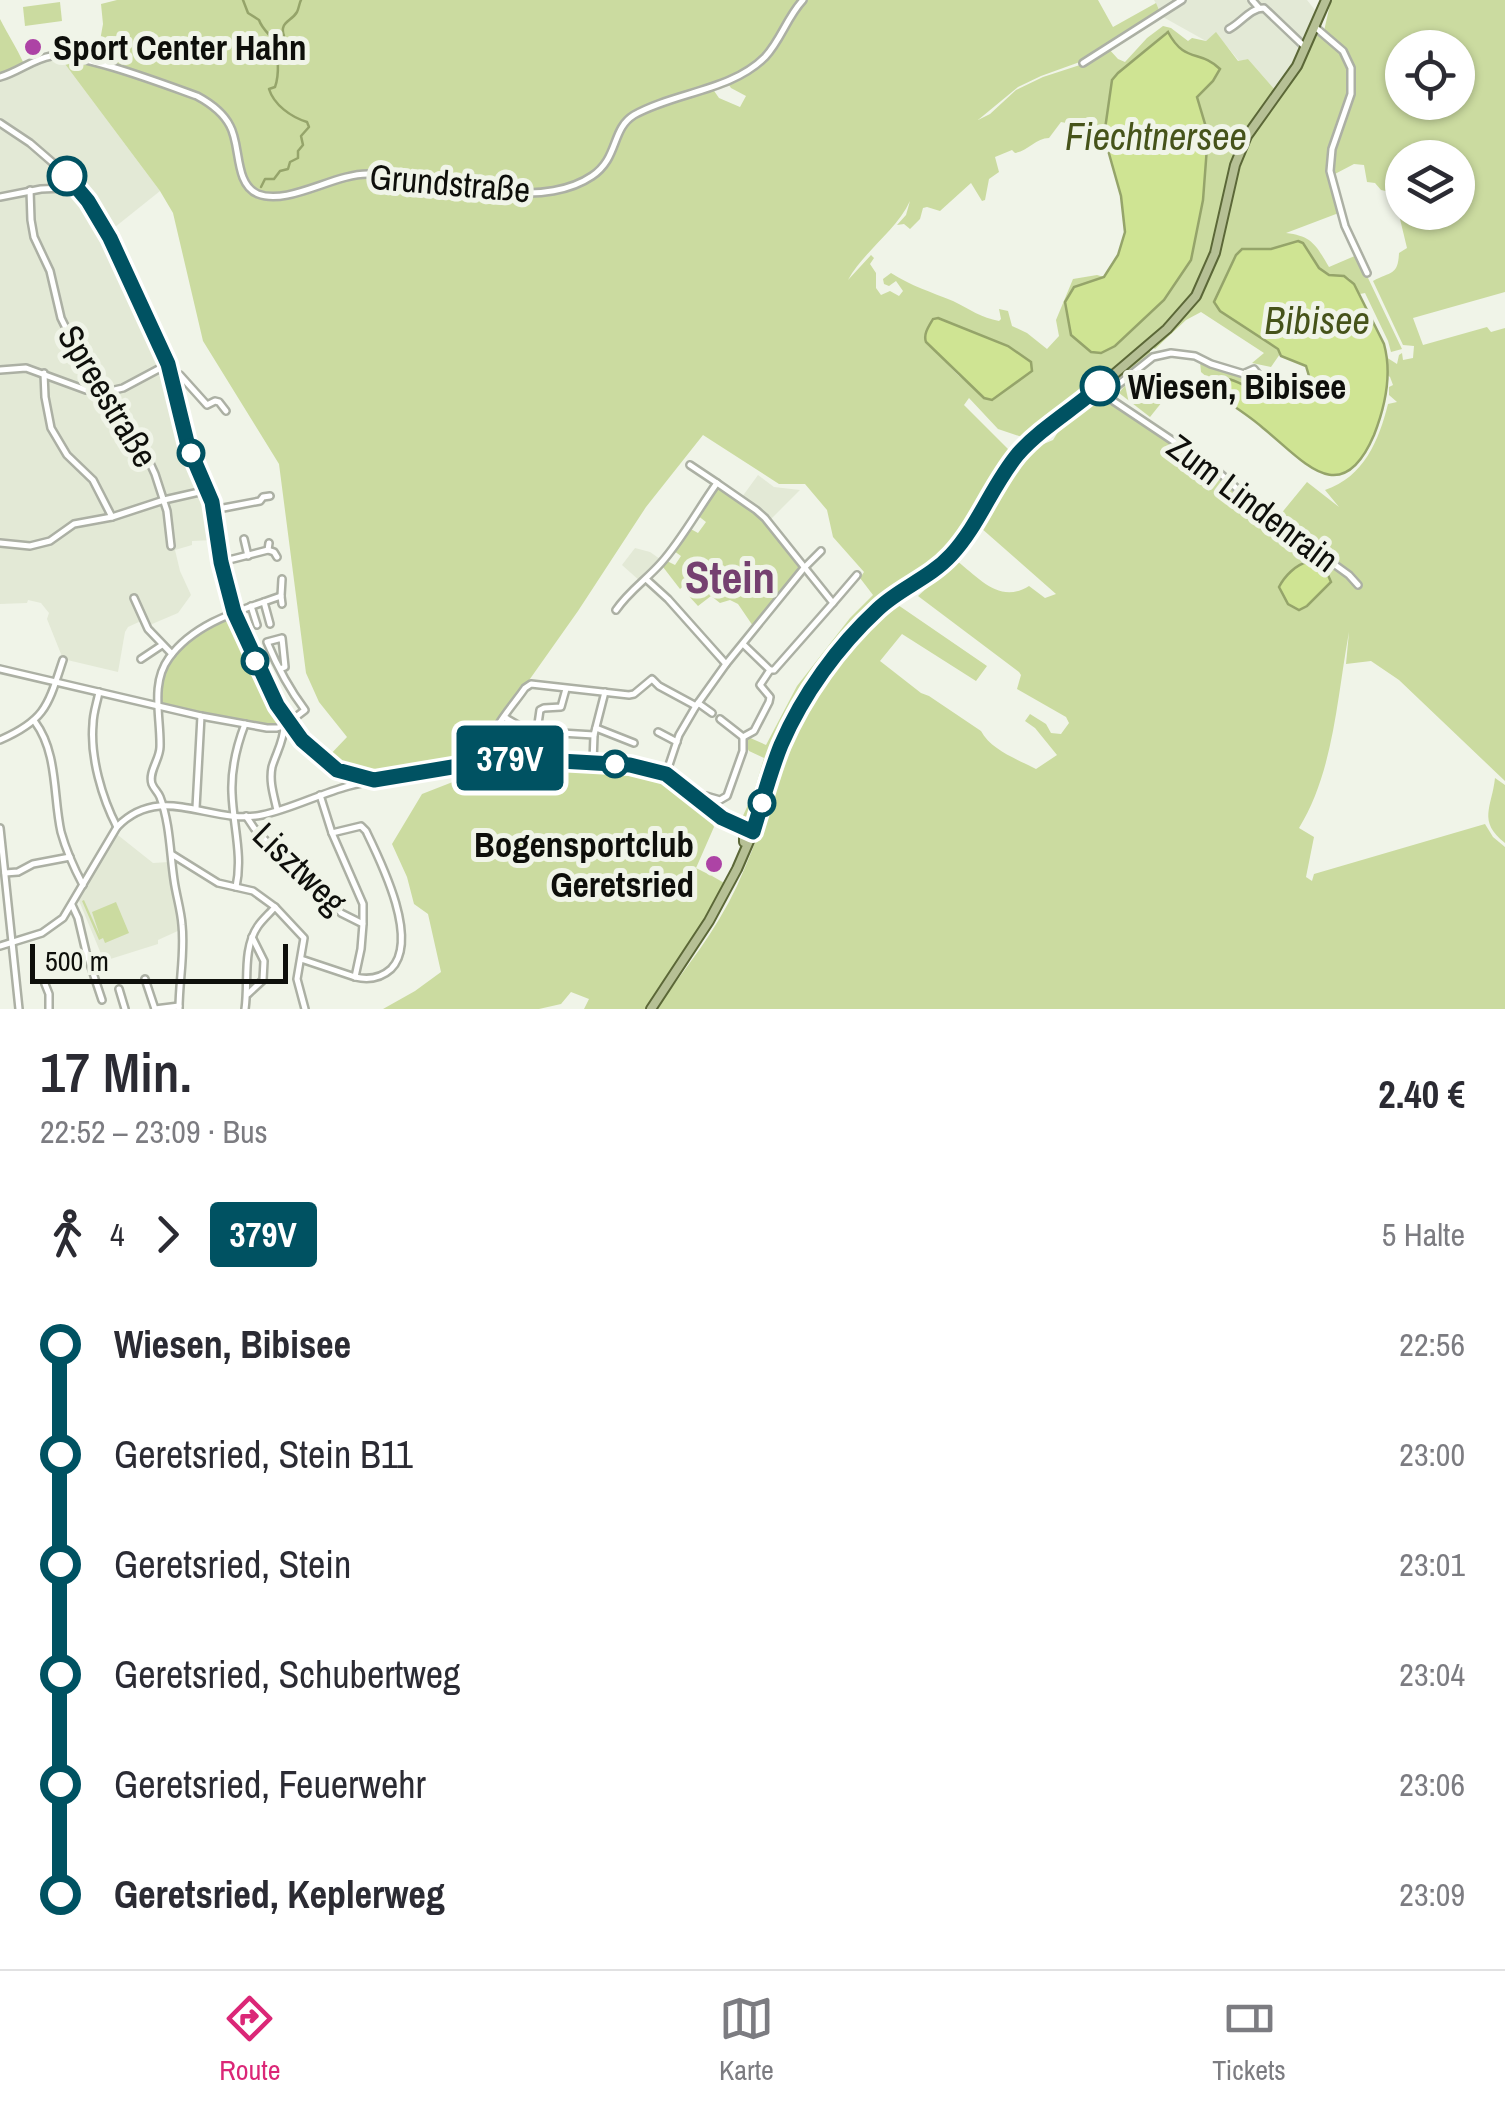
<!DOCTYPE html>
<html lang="de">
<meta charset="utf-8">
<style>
:root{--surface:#fff;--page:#f2f2f3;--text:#2b2b33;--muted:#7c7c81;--line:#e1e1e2;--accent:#db2777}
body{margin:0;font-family:"Archivo Narrow",sans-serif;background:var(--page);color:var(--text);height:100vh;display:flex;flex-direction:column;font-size:38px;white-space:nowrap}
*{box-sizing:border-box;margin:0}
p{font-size:32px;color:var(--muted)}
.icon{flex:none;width:55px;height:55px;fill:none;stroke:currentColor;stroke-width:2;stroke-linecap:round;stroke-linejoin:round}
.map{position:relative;height:1009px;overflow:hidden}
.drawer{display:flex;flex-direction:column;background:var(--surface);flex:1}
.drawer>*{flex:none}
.badge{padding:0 20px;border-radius:8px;font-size:35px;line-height:65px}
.tools{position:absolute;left:1385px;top:30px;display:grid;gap:20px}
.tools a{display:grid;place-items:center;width:90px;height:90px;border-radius:50%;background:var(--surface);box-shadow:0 2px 8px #0004;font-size:50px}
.scale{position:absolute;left:30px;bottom:25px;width:258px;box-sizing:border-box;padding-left:10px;border:5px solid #0e0f0b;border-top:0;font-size:28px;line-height:35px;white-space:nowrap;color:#0e0f0b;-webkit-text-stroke:8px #f0f4e8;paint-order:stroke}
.map>.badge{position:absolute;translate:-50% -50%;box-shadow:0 0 0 5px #fff}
.legs{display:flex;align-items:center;gap:15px;height:110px;padding:0 40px;font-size:32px}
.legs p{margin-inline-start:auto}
.headline{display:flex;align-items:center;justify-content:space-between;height:170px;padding:0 40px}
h1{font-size:55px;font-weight:600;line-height:75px}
ul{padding:0 40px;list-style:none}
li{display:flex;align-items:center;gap:35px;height:110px;font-size:38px}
li i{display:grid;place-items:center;width:15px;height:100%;margin:0 12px;background:currentColor}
li i::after{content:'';width:25px;height:25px;margin:-12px;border:8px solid;border-radius:50%;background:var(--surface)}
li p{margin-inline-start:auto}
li:first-child i{background:linear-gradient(#0000 50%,currentColor 0)}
li:last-child i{background:linear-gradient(currentColor 50%,#0000 0)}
.menu{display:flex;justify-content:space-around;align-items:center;height:140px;border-top:2px solid var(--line);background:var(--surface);font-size:28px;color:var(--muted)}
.menu a{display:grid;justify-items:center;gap:5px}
.menu .selected{color:var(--accent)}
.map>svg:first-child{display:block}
</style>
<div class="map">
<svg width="1505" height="1009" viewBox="0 0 1505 1009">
<rect width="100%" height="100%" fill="#f0f4e8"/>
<g fill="#e3e9d6">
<polygon points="1154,0 1307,0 1319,15 1302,56 1276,91 1248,59 1239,61 1216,33 1206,41 1163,17"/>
<polygon points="59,56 160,191 110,231 92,200 68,171 12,126 7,132 43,158 73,188 88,209 108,242 167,366 180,424 210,507 215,540 192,541 192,545 175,550 180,571 191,595 178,613 145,627 141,621 128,627 125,632 118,672 63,659 47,619 49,613 41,603 28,600 27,603 0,604 0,80 14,76 41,60"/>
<polygon points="758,475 774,487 800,490 770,520 758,508 742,497"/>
<polygon points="635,548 650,552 660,559 640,581 622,565"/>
<polygon points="114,832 153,863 169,862 180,930 158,940 158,944 104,961 77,896"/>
</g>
<g fill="#cbdba0" fill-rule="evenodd">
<path d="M117 0H801C788 14 782 32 771 47 755 68 733 77 710 85L719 98 740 107 746 96 731 88 727 82C778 63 773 32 805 0H1098L1113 27 1156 3 1160 12 1088 59 1041 76 1018 87 978 120 990 114 1016 90 1043 77 1083 64 1108 48 1118 59 1125 62 1147 38 1163 26 1171 28 1188 41 1192 38 1206 41 1216 32 1238 61 1248 59 1276 91 1260 109 1238 145 1217 240 1225 237 1223 235C1229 205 1232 171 1246 144 1266 104 1299 75 1316 32H1321C1376 78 1341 106 1328 161 1329 176 1333 200 1344 211L1286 233C1312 236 1316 245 1329 267L1357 255 1402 349 1391 352 1388 341 1365 293 1360 294 1349 278 1324 273 1318 268 1303 243 1298 241 1271 249H1242L1236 255 1214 301 1220 311 1278 349 1280 354 1271 367 1252 363 1264 353 1201 312 1186 320 1155 349 1151 346 1149 349 1151 355 1110 389 1105 388 1108 383 1147 349 1158 334 1098 384H1085L1083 388 1022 437 998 429 969 398 964 405 1012 453 1013 458 970 527 951 552 941 561 878 603 858 625 806 688 777 748 767 784 753 815 748 819 741 820 753 794 764 758 749 751 746 746 748 737 766 745 797 686 850 618 873 595 860 578 864 572 833 537 827 510 805 484H779L703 435 646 507 578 611 498 724 488 742 487 757 366 777 351 775 327 758 347 737 319 702 306 673 279 464 203 341 173 213 160 191 59 56 76 59 78 49 98 52 103 24 101 4ZM1166 32 1170 34C1182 61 1201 52 1220 70L1215 79 1197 96 1208 134 1203 200 1191 260 1164 300 1115 346 1101 353 1091 352 1071 335 1065 302 1074 287 1104 277 1097 275 1073 279 1056 320 1059 336 1047 349 1027 333 1012 326 1008 311 999 309 1001 319 999 321C982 318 969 309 953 301 931 292 911 286 891 273L883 279 884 284 889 286 896 281 903 291 899 296 890 291 881 295 876 288V273L870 264 874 258 871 255 848 280C864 251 896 231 910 201L906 215 897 225 904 224 910 229 920 219 923 208 927 207 940 211 971 183 982 201 985 200 989 179 999 172 995 157 1012 150 1015 153C1028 151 1036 138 1049 138L1061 122 1077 125 1081 129 1083 122H1089L1094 132 1099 136H1104L1114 77ZM210 102C218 109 226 115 231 125 241 144 235 176 253 190 274 207 327 178 351 175 361 173 371 173 382 174V176C369 176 356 175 343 179 319 185 274 209 252 193 226 176 248 126 207 105ZM938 318 1008 346 1031 362 1032 371 988 400 958 375 926 342C924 334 929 326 933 319Z"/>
<path d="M1331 0H1505V292L1413 318 1423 345 1487 327 1491 332 1505 328V781L1399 680 1371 661 1346 664 1349 632C1337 697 1334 771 1299 828L1314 837 1306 877 1312 881 1314 874 1485 824 1493 837 1505 847V1009H656C685 969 716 931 737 886 749 858 762 828 770 799 774 784 775 768 781 754 795 720 816 690 838 661L840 654 873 618 898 605 987 666 976 681 902 634 880 661 921 693 929 696 981 731C991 750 1017 759 1036 769L1057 755 1035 728 1025 721 1030 714 1046 724 1051 733 1061 734 1069 723 1066 717 1017 689 1021 675 1019 672 918 596 957 561C980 579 1000 604 1029 586L1045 598 1056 594 981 528 1001 493 1012 467 1032 449 1053 440 1058 432 1097 401 1099 405 1103 404 1104 400 1111 402 1147 428 1214 469 1267 517 1348 576 1349 571 1275 521 1307 482 1339 507 1325 490C1364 477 1379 440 1388 404L1397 402 1389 395V387L1393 385 1390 377 1386 374V357L1397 364 1399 355 1402 353 1403 360 1413 358 1414 346 1403 345 1373 281C1391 271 1398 276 1399 253L1407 248 1400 219 1404 217 1403 212H1458V158H1402V198L1394 201 1390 192 1381 190 1375 183 1367 182 1364 165 1354 164 1333 175 1331 162 1353 76 1338 44 1324 31ZM1402 48H1458V102H1402Z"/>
<polygon points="60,2 62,21 25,26 23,7"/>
<path d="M0 19C8 35 17 48 24 64L0 74Z"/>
<path d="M1200 362 1209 367 1256 381 1292 388 1290 392C1286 394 1279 398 1274 398 1267 399 1225 380 1215 377L1209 379 1201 372Z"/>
<polygon points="1131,378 1162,402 1150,417 1119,393"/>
<polygon points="719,487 753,511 797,561 799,567 753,626 738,604 730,600 720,603 711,596 698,606 687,594 691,590 686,584 680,589 663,567 667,561 675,565 681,556 674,551 689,528 698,533 706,522 697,515"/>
<path d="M232 618 253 666 283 720 282 723 270 726 158 704C160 691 161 676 168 665 180 644 210 627 232 618Z"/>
<path d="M506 760 633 768 665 775 679 784 711 819 714 827 696 868 706 873C704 866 702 860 710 856L720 857C728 866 721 873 712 876L726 884 708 921 650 1009H584L589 999 571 992 561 1004 539 1009H383L415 991 441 972 428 914 414 904 407 877 392 844 422 794 468 776 478 765Z"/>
<path d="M1495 778 1505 785V843C1477 821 1492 807 1495 778Z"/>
<polygon points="84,900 100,936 92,912 116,902 129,933 105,943 103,938 99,940 82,901"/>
</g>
<g fill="#cfe493" stroke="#95a46a" stroke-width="2.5">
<path d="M1168 32C1185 64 1200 49 1220 69L1213 81 1197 97 1208 134 1203 200 1191 260 1164 300 1115 346 1101 353 1091 352 1071 335 1065 302 1074 287 1104 277 1118 255 1125 232 1121 196 1104 136 1112 80 1118 73Z"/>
<path d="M1298 241 1303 243 1319 268 1329 275 1344 276 1354 284 1384 344C1392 373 1385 407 1374 435 1341 512 1303 460 1263 428 1247 414 1229 403 1212 392L1207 385 1209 379C1246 369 1268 422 1308 384L1309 376 1306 366 1281 356 1278 349 1220 311 1214 302 1236 255 1242 249H1271Z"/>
<path d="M938 318 1008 346 1031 362 1032 371 992 400 984 398 926 342C923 334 929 326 933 319Z"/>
<path d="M1308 562 1328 575 1331 582 1307 606 1299 610 1288 604 1279 587C1284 577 1296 564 1308 562Z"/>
</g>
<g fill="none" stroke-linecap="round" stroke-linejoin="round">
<g stroke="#95a46a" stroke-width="2.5">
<path d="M243 0 248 13 259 20C263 32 275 37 278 49"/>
<path d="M278 43 284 36C279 22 291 22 297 12 299 8 299 4 301 0"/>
<path d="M261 187 265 179H274L280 171 288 169 290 162 298 158V151L303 145 301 136 309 127 307 122C291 117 274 105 269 89L275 87C280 74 277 64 278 51"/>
</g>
<defs>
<g id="minor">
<polyline points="1252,0 1259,8"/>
<polyline points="1315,27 1343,51 1351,68 1351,94 1332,149 1330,171 1345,226 1367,273"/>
<path d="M1229 29C1241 23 1250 8 1264 8L1306 48"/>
<polyline points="1083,63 1182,0"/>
<path d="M0 77C18 72 33 59 51 56 80 52 166 85 197 96 210 103 223 112 230 126 241 145 234 184 258 194 288 206 335 173 369 174 384 175 399 181 413 183 436 187 459 185 482 187 492 187 502 191 512 192 538 195 570 191 592 176 619 158 611 129 634 115 675 92 731 91 765 57 781 40 787 17 803 0"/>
<polyline points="0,123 30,143 67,175 91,206 118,254 168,364 188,445 212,502 221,562 234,612 277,705 302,740 337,770 371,779"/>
<polyline points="30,190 31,220 34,237 50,271 61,318 97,391 144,450 155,474 167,511 171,546"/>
<polyline points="0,197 41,189 64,188 74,183"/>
<polyline points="0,370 26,368 86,390 110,391 123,388 168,364"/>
<polyline points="44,373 45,397 51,428 67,455 93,480 112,517"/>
<polyline points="171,376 180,375 207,405 215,401 219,402 226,411"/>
<polyline points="1097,390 1215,469 1280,527 1320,554 1349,575 1358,585"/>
<polyline points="1104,396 1153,357 1171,353 1195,356 1211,364 1254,377 1258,374 1254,369 1245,373"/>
<polyline points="690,465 717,483"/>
<polyline points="213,510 260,501 263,497 270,496"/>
<polyline points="244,539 248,556"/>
<polyline points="0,543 30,546 50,541 74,524 112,517 164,500 208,490"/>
<polyline points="268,550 274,552 277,557"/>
<polyline points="221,562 268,550 269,543"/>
<polyline points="646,579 668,599 726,664"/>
<polyline points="281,596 282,579"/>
<polyline points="134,598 148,629 172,654"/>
<polyline points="264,602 270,624"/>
<polyline points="833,603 857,575"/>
<polyline points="251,606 257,625"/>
<path d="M616 610C629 591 646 580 661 563 681 541 699 508 717 483L756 510 765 518 833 603 774 670H770L743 644"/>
<polyline points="141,659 162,645"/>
<polyline points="0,669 201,716 267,728 277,728 289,724"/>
<path d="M280 669 285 667 282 638 267 642C277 666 289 689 305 710L288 723"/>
<path d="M99 692C97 703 93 713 93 724 90 757 102 798 117 827"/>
<polyline points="698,703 712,713"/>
<polyline points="504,717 528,731 594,735"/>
<polyline points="720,719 743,737"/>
<path d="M35 722C58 753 53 796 61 832 66 850 74 868 83 885"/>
<polyline points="596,728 634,743"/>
<polyline points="537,731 540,710 544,708 561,707 566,689"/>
<polyline points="658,732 677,742"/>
<polyline points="743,737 754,731 769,702 770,697 760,685 770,670"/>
<path d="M0 740C46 720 48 705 63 660"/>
<path d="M489 759C486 732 510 710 525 688L531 684 629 695 634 694 652 679 659 686 696 706"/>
<polyline points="593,762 594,735 605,692"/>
<polyline points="666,774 679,735 696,706 726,664 804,568 821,551"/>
<polyline points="320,795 332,833 363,904 363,923"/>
<polyline points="698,801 706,796 720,800 727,796 743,751 743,737"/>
<polyline points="196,808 201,716"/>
<path d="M277 810C274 796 269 782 272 767 276 753 284 741 284 726"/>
<polyline points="246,816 254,828 309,887 329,898 341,913 363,924 361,949 355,977 301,959"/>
<polyline points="0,828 19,1009"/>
<path d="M332 833 361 826 366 831C381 862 420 940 391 969 380 979 368 980 355 977"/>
<polyline points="173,855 218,883 253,891 275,907 304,938 297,979 305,1009"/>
<polyline points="5,873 18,872 33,864 70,857"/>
<path d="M236 887C243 856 233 825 232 793 231 770 237 745 245 724"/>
<polyline points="72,905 78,918 86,952 102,1000"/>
<path d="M0 946 42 933 63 918 117 827C162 781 211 826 262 815 291 809 319 794 349 786 388 776 428 771 468 764 481 762 493 758 506 758 529 758 552 760 574 761 602 762 631 763 658 771 684 778 703 812 732 823"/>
<polyline points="145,979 155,1009"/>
<polyline points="45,984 49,994 49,1009"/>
<polyline points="119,989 125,1009"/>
<polyline points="248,994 263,980 264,961 252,937"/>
<polyline points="155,1009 179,1006"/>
<path d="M179 1009C179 981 185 953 182 925 181 910 176 895 174 880 170 853 170 823 160 797 158 792 154 789 152 784 148 772 160 759 160 747 161 718 150 684 169 658 195 622 242 610 281 596L282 604"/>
<path d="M245 1009C249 982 242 949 258 926 263 919 270 913 275 907"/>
</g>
<g id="major">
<polyline points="732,823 744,832 744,842"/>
<polyline points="651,1009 709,921 737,869 753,832 780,748 810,690 821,674 851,637 881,605 943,564 953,554 972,529 1006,471 1029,443 1085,399 1167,329 1196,296 1215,253 1235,165 1247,136 1297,66 1326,0"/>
</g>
</defs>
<use href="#minor" stroke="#acb0a4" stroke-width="10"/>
<use href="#major" stroke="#5b6737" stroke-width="12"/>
<use href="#minor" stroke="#fff" stroke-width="5"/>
<use href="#major" stroke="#b6c095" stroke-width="8"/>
</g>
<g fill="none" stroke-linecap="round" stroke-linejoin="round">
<defs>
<path id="line-1" d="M67 176 88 201 110 238 168 364 188 446 212 502 221 562 234 612 277 705 302 740 337 770 374 780 506 758 630 765 666 774 722 818 753 832C762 803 770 772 781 745 803 694 838 646 878 609 900 588 930 578 951 555 979 525 992 485 1018 454 1041 428 1074 409 1100 386"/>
</defs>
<use href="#line-1" stroke="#fff" stroke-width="22"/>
<use href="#line-1" stroke="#005262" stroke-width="15"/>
</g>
<g fill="#ad43a5" stroke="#f0f4e8" stroke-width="4">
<circle cx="33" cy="47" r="10"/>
<circle cx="714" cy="864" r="10"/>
</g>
<g fill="#fff" stroke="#005262" stroke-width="5">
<circle cx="67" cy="176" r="18"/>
<circle cx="1100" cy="386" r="18"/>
<circle cx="191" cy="453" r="12"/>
<circle cx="255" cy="661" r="12"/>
<circle cx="615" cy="764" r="12"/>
<circle cx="762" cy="803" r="12"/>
</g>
<g text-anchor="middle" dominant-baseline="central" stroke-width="10" stroke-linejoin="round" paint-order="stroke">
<g font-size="35" font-weight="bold" fill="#0e0f0b" stroke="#f0f4e8" text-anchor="start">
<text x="53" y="47">Sport Center Hahn</text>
<text x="694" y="844" text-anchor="end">Bogensportclub<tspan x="694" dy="40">Geretsried</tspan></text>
</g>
<g font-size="35" fill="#0e0f0b" stroke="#f0f4e8">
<text transform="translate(450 183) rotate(5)">Grundstraße</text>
<text transform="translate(108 396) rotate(59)">Spreestraße</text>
<text transform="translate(1253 503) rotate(37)">Zum Lindenrain</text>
<text transform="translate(300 868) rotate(44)">Lisztweg</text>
</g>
<g font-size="35" font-weight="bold" fill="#0e0f0b" stroke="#f0f4e8" text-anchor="start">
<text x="1128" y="386">Wiesen, Bibisee</text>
</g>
<g font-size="38" font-style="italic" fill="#46531a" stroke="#f0f4e8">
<text x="1156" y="136">Fiechtnersee</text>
<text x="1317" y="320">Bibisee</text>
</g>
<g font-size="45" font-weight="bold" fill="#754070" stroke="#f0f4e8">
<text x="730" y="576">Stein</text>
</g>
</g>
</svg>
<div class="tools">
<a><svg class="icon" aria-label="locate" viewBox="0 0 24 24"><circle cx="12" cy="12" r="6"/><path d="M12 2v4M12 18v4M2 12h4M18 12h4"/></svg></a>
<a><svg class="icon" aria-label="layers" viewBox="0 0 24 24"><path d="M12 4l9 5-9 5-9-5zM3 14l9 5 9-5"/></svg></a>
</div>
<div class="scale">500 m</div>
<b class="badge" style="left:510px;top:758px;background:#005262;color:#fff">379V</b>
</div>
<section class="drawer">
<div class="headline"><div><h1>17 Min.</h1><p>22:52 – 23:09 · Bus</p></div><b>2.40 €</b></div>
<div class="legs"><svg class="icon" aria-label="walk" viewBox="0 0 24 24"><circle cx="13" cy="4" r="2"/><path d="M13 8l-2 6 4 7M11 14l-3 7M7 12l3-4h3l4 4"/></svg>4<svg class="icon" aria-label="forward" viewBox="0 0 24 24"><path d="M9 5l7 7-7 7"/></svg><b class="badge" style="background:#005262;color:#fff">379V</b><p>5 Halte</p></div>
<ul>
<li><i style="color:#005262"></i><b>Wiesen, Bibisee</b><p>22:56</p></li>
<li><i style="color:#005262"></i><span>Geretsried, Stein B11</span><p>23:00</p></li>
<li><i style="color:#005262"></i><span>Geretsried, Stein</span><p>23:01</p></li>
<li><i style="color:#005262"></i><span>Geretsried, Schubertweg</span><p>23:04</p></li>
<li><i style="color:#005262"></i><span>Geretsried, Feuerwehr</span><p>23:06</p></li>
<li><i style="color:#005262"></i><b>Geretsried, Keplerweg</b><p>23:09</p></li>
</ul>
</section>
<nav class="menu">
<a class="selected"><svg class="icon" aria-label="directions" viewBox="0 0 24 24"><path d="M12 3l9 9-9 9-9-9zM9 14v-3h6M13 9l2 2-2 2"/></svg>Route</a>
<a><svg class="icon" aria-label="map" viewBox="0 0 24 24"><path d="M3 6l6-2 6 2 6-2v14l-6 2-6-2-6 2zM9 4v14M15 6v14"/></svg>Karte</a>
<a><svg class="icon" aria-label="tickets" viewBox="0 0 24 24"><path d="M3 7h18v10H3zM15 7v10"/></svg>Tickets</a>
</nav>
